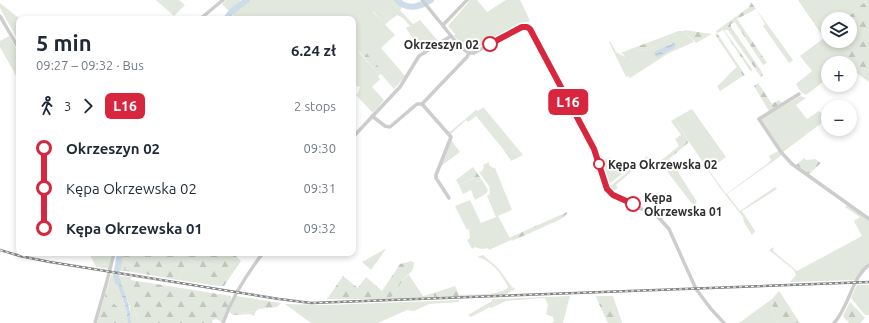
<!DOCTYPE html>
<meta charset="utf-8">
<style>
:root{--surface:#fff;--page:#f2f2f3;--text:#1f2937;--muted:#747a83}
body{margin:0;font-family:Ubuntu,sans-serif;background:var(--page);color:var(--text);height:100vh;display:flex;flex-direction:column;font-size:15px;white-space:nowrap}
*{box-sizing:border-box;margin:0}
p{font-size:13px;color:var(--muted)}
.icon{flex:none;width:22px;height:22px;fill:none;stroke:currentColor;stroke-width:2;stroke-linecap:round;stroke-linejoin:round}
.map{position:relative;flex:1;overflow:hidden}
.sheet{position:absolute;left:16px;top:16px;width:340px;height:240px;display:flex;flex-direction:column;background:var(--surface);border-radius:8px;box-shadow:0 2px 6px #0003}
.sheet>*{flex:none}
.badge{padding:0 8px;border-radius:6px;font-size:14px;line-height:26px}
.tools{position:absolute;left:821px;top:12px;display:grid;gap:8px}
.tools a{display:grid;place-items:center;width:36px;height:36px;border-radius:50%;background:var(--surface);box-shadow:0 2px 6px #0003;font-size:20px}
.map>.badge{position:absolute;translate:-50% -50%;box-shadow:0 0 0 2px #fff}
.legs{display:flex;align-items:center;gap:6px;height:44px;padding:0 20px;font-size:13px}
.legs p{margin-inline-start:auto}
.head{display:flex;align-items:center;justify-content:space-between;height:68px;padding:0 20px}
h1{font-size:22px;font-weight:700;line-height:30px}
ul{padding:0 20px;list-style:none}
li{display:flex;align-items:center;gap:14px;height:40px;font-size:15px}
li i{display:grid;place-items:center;width:6px;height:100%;margin:0 5px;background:currentColor}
li i::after{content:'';width:10px;height:10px;margin:-5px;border:3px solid;border-radius:50%;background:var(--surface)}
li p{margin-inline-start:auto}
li:first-child i{background:linear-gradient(#0000 50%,currentColor 0)}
li:last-child i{background:linear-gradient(currentColor 50%,#0000 0)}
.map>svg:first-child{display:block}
</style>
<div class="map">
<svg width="869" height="323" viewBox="0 0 869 323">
<defs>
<pattern id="forest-firs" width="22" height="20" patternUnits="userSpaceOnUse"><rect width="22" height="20" fill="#e2e8dd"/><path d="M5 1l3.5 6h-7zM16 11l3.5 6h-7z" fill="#c2c7be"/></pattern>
<pattern id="wetland-marsh" width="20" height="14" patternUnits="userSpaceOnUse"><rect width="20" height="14" fill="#e2e8dd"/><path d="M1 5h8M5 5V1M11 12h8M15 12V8" fill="none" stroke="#c2c7be"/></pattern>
<pattern id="water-waves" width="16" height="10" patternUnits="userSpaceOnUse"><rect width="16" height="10" fill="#cedce9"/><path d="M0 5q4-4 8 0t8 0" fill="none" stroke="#b1bdc8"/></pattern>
</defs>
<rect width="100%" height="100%" fill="#fff"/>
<g fill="#e2e8dd">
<polygon points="156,0 179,0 185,5 174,16"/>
<path d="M226 0H239L241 1 242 0H401L406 4H417L419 1 425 7C418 9 410 10 403 6L400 10 413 24 420 20 439 42 422 52 406 28 410 26 403 18 397 15 389 21 379 9 373 12 395 35 381 48 405 76 396 87 362 49 359 52 379 75 378 77 380 79 372 87 384 100 373 113 356 95 358 93 360 87 356 86 353 78V19H272L269 17 257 19H233V13L228 19H225L230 12 222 4Z"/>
<polygon points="469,0 477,0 487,12 506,0 520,0 530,21 516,26 473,50 467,49 454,36 455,34 448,26 468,3"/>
<polygon points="798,0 867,0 846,19 828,19 828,35 825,38 846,63 828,63 828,78 806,95 801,92 796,84 812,71 800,56 824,38"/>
<polygon points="0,3 20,19 19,19 19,42 0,8"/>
<polygon points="756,9 793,60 789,63 763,26 765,24"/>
<polygon points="678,31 684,31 694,42 669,53 630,78 628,76 626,77 609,42 610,41 616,52 625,57 624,55 621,53 636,47 637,50 647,51 667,39 668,35"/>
<polygon points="9,36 19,54 19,81 0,47 0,41"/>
<path d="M737 67 743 76 720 91 717 86C725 80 729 73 737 67Z"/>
<polygon points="800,96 806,98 796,105 807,119 819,111 827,119 783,152 761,119"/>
<polygon points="484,107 484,108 523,155 511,161 503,149 476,116 468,122 466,120 451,134 448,131 451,131 476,110 478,111"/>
<polygon points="692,109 726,157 709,170 726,194 767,164 771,160 769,156 778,151 782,155 727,194 740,211 775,187 777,189 742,211 755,231 752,235 744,222 743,217 720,188 674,119"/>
<polygon points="451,140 460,152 441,166"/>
<polygon points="647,156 648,157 616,185 618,188 613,191 609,189 609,187"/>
<polygon points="610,157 622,174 608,185 601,162"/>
<polygon points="670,159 697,202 693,205 662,165"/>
<polygon points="489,162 489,165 493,168 495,168 512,210 498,216 511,240 489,250 488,248 481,249 475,247 472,249 467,240 470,238 469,229 467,230 455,206 470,200 481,223 496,217 487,196 490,194 489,186 479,172 482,171 484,167 483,165"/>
<path d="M474 178 478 182 482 180 488 190C487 195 479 197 475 200L471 190 463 194 459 185Z"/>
<polygon points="848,205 869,220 869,263 859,273 855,280 790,282 796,275 794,270 769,250 774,247 773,251 797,271 862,236 854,221 860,217 845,207"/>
<polygon points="385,249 386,249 371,270 362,262"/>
<polygon points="89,253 112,253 109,269 96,267"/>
<path d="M483 255 498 268 512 287 515 289 505 295 458 296 459 295C470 294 502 296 508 287 502 274 491 260 477 257Z"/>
<polygon points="189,258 219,286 178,280"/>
<path d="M111 275H115C116 284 119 289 122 297 126 305 127 314 128 323H126L122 319V311L110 300 107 289Z"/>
<path d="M409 275 423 296 434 293V297L390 299C396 292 402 279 409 275Z"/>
<polygon points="118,276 131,277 131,298 138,323 131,323 130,307"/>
<polygon points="857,285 869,285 869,315 865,315 851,298"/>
<polygon points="236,296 262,300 256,311 232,314 229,312"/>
<polygon points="570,296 563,323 552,323 554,321 553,317 546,314 548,305 545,298 506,301 491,308 490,307 471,317 468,315 492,301 492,299"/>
<polygon points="596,296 613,296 622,323 620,323 612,306 601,303 599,304"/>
<polygon points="772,299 773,314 778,323 739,323"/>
<polygon points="459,300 459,302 429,304 414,311 407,310 378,323 311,323 285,304 327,305"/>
</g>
<g fill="url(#forest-firs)">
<polygon points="867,0 869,0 869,82 851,69 850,63 846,63 825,38 828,35 828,41 850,41 850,19 846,19"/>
<polygon points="751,2 756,9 737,19 767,63 763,65 735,22 731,24 731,27 760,69 763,75 761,77 728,30 724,30 752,69 751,72 723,30 717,33 745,75 743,76 715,35 717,33 716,31 748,8"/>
<polygon points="379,9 389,21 385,25 373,11"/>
<polygon points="684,30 712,34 696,43 684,31"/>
<polygon points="668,35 667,39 647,51 637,50 636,47"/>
<polygon points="362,48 396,87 394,89 381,74 379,75 359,51"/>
<polygon points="758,83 772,104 779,100 782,103 769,111 754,86"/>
<polygon points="674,119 689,142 662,165 659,162 679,146 675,139 681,135 671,121"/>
<polygon points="804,158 806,160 815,159 821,163 808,175 795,166"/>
<polygon points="473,167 482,180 479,182 473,178 459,185 456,180"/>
<polygon points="567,212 567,214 561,219 512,241 509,238"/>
<polygon points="125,253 238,253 236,256 241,261 224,286 219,286 189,258 178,280 132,272 132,266 123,260"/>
<path d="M412 261 414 263C413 273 409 273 404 279 399 286 395 292 390 299H327L343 276 358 288 366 277 382 291 400 264Z"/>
<path d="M131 280 231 296C232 302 224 314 222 322L216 319 213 320 212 323H138L131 298Z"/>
<polygon points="455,286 459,295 458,296 434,297 434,293"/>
<polygon points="107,289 113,291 110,300 122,311 122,319 126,323 97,323"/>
<polygon points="779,291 800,323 778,323 773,314 772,299"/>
<polygon points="262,300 281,303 277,307 259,309 256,311 254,316 250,314 233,315 232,314 256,311"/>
<polygon points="606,301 612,306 620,323 608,323 599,304"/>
<polygon points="850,302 865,318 860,323 849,323 843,316"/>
</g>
<polygon fill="url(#wetland-marsh)" points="119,253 125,253 123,260 132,266 132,272 117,270"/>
<g fill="url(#water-waves)">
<polygon points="674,43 676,45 674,48 658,57 655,55 654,53 656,51"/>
<path d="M115 275 118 276C124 291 131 306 131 323H128C127 314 126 305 122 297 119 289 116 284 115 275Z"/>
</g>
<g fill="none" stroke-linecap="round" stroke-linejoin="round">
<g stroke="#cedce9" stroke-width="6">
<path d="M397 0C408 11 419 7 431 0"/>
<polyline points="226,19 231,12 247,0"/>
<polyline points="118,282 116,277 120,253"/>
</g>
<g stroke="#cdcdcd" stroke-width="3.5">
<polyline points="422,0 461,48 469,53 474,53 520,27 525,26 530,29 594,149 607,189 617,197 658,217 669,229 696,289 711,309 724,323"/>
<polyline points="0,16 19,49"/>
<polyline points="200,19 223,0"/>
<polyline points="443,25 467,0"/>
<polyline points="799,94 759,119 781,152 792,164 869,219"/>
<polyline points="422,104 451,137 436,175 436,178 449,198"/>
<polyline points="372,116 385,126 390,127 417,104 422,104 467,57 469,53"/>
<polyline points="353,137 400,87 419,56 451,36"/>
<polyline points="95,323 107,281 114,253"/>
<path d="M223 323C232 297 246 275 263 253"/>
<path d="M834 323C849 307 852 277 869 265"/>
</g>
<defs>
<polyline id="rail" points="0,250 20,256 50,262 279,299 311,303 869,282"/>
</defs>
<use href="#rail" stroke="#858585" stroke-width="2.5"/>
<use href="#rail" stroke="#fff" stroke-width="1" stroke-dasharray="3" stroke-linecap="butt"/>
</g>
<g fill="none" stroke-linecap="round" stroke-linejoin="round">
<defs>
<polyline id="line-1" points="490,44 522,27 527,27 530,29 594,149 607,189 613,195 633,204"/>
</defs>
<use href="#line-1" stroke="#fff" stroke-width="9"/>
<use href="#line-1" stroke="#d7263d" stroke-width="6"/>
</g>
<g fill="#fff" stroke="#d7263d" stroke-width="2">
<circle cx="490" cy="44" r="7"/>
<circle cx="599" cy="164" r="5"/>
<circle cx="633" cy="204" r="7"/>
</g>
<g text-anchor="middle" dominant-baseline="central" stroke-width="4" stroke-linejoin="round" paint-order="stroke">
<g font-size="12" font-weight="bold" fill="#303030" stroke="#fff" text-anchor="start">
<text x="479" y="44" text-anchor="end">Okrzeszyn 02</text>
<text x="608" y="164">Kępa Okrzewska 02</text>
<text x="644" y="197">Kępa<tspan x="644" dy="14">Okrzewska 01</tspan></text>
</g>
</g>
</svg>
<div class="tools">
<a><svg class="icon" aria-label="layers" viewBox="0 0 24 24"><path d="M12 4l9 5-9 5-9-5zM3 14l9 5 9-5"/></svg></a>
<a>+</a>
<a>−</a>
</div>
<b class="badge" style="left:568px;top:102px;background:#d7263d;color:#fff">L16</b>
<section class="sheet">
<div class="head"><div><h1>5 min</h1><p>09:27 – 09:32 · Bus</p></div><b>6.24 zł</b></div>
<div class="legs"><svg class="icon" aria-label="walk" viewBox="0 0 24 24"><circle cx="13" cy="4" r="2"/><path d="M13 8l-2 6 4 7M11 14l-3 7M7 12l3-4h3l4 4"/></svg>3<svg class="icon" aria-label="forward" viewBox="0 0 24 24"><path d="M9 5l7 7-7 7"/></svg><b class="badge" style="background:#d7263d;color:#fff">L16</b><p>2 stops</p></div>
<ul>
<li><i style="color:#d7263d"></i><b>Okrzeszyn 02</b><p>09:30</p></li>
<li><i style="color:#d7263d"></i><span>Kępa Okrzewska 02</span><p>09:31</p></li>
<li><i style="color:#d7263d"></i><b>Kępa Okrzewska 01</b><p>09:32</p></li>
</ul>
</section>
</div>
